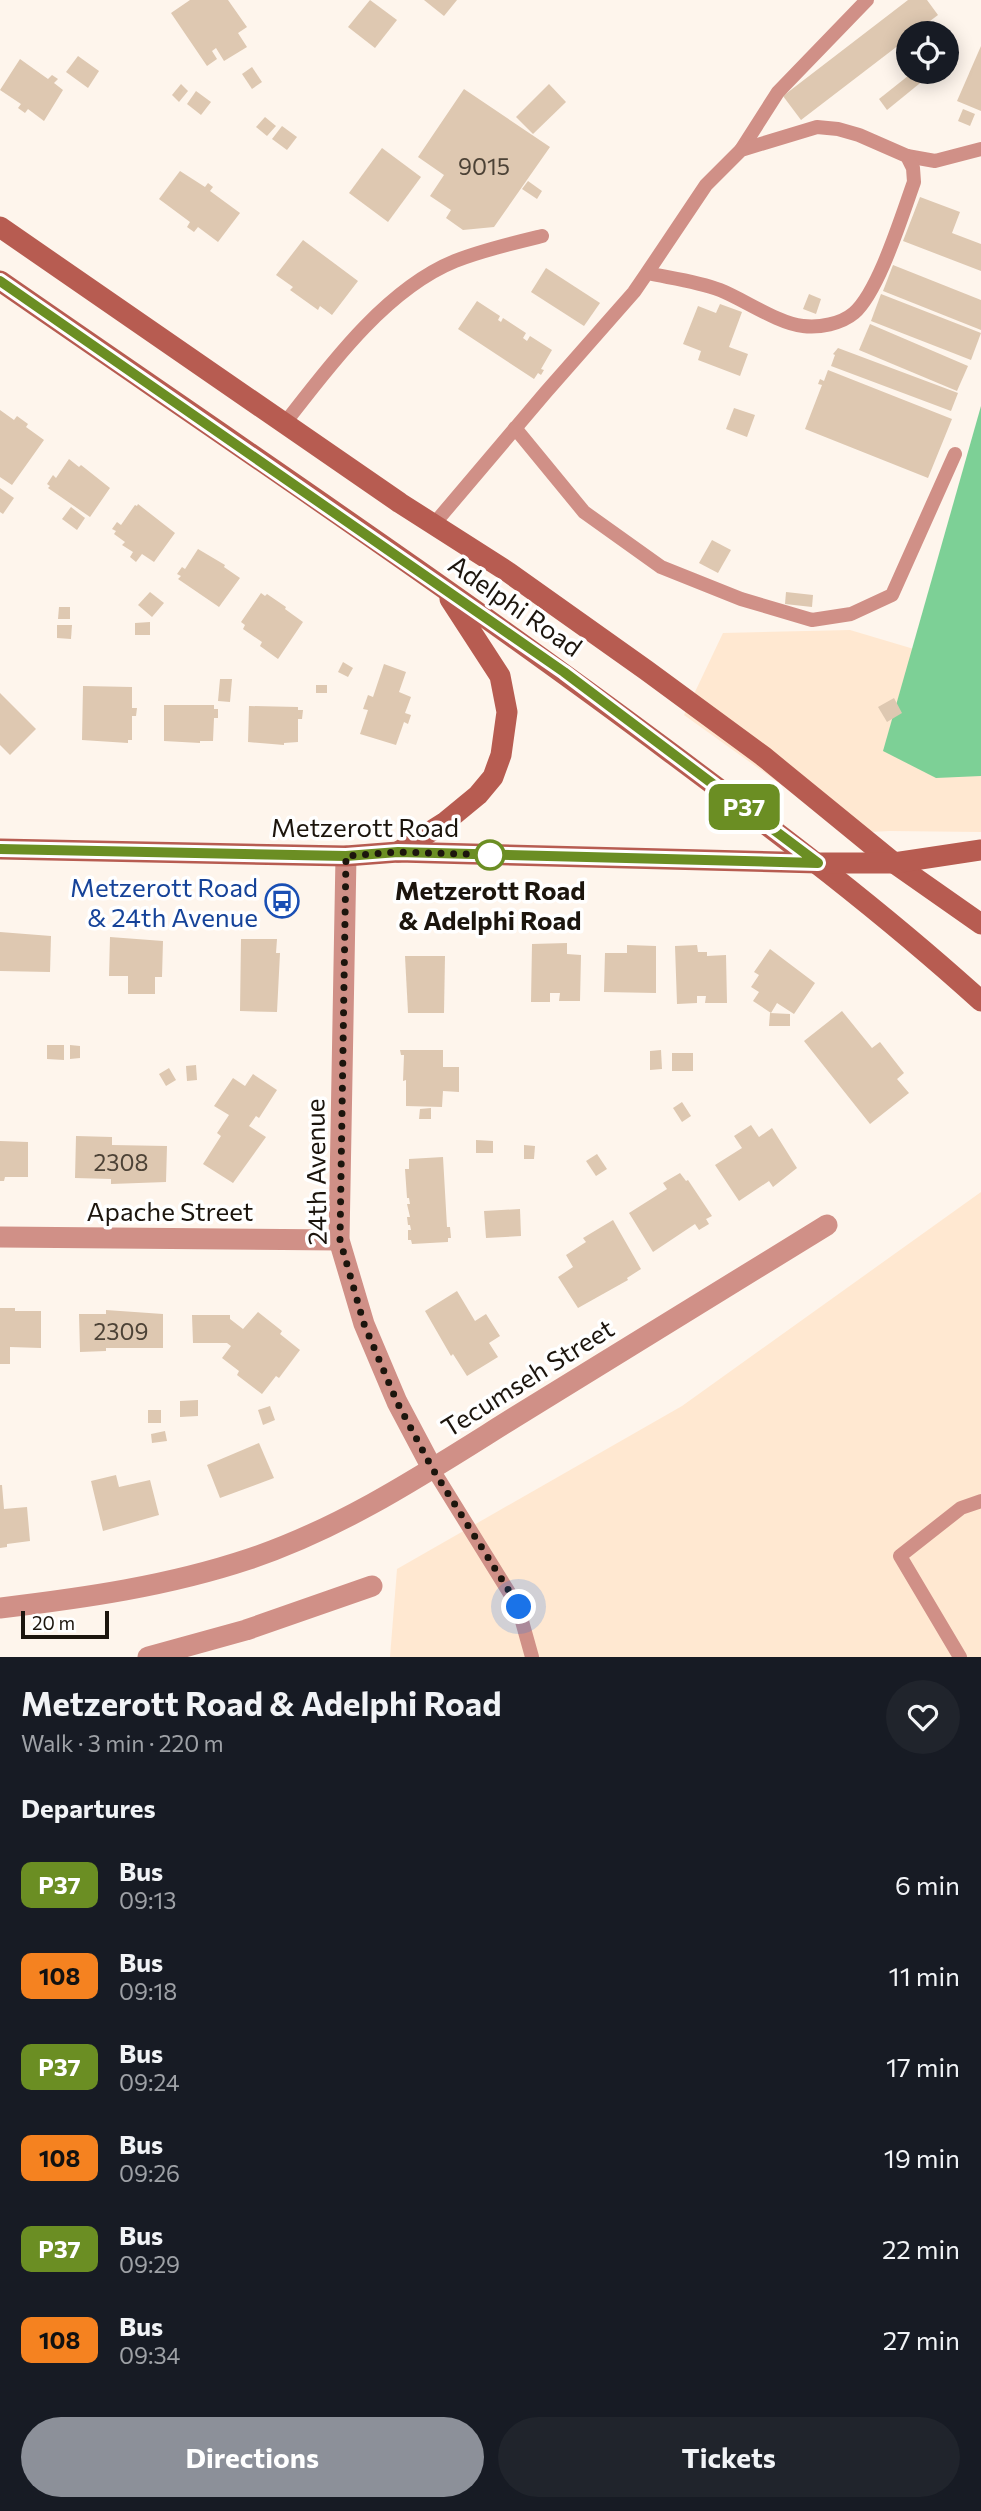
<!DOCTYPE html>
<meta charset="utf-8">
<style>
:root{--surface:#171b24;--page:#20242c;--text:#f1f3f6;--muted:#9ea1a6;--accent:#8c9099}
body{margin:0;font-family:Commissioner,sans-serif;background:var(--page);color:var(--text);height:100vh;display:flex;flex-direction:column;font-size:26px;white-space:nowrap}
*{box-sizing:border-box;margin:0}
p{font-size:23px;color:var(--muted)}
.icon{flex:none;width:38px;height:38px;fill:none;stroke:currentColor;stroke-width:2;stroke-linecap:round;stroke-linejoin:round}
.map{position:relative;height:1657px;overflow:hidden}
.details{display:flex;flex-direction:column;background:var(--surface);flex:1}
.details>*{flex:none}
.badge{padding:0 14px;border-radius:10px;font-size:24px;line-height:46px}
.fabs{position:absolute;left:896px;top:21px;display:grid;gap:14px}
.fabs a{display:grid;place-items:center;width:63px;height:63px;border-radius:50%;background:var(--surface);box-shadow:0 4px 18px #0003;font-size:35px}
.scale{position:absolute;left:21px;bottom:18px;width:88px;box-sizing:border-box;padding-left:7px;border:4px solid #1c150d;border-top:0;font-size:19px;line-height:24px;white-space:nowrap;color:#1c150d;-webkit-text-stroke:5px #fff;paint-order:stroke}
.you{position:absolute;width:35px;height:35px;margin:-18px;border:5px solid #fff;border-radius:50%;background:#1a73e8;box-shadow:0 0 0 10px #1a73e833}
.map>.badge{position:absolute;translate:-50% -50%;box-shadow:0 0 0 4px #fff}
h2{padding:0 21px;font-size:26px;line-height:63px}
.round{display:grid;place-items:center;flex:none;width:74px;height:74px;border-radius:37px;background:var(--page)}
.overview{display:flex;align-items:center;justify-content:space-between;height:119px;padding:0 21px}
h1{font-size:33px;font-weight:700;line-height:52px}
.action{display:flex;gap:14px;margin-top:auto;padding:14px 21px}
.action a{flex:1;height:80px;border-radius:42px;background:var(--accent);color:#fff;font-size:28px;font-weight:700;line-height:80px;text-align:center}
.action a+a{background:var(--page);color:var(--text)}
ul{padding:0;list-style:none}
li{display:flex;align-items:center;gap:21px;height:91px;padding:0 21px}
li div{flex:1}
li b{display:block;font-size:26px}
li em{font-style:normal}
li .badge{min-width:77px;font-weight:700;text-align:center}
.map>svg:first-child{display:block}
</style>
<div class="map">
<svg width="981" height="1657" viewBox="0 0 981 1657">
<rect width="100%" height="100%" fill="#fef5ec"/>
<g fill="#ffe8d1">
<polygon points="850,630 981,669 981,832 890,831 849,833 684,715 723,633"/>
<polygon points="981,1192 981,1657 390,1657 397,1569 682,1406"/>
</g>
<polygon fill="#7dd096" points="981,406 981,776 936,778 883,751"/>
<g fill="#dec8b1">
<polygon points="190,0 228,0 247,27 238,33 247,47 224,61 216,48 212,51 217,59 207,66 171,13"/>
<polygon points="370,0 397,20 375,48 348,27"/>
<polygon points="424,0 457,0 444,16"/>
<polygon points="908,0 927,0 938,15 914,33 908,33 908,38 801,120 783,96"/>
<polygon points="981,46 981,111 957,101"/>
<polygon points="78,56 99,71 88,88 66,72"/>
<polygon points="20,59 48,79 52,75 58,79 54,83 63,90 44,121 28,109 25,113 18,108 21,104 0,90"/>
<polygon points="252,67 262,82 252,89 242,74"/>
<polygon points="913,72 928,72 930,75 887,110 879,99"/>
<polygon points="181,84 188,91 179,102 172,95"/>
<polygon points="549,84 566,102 533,134 516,117"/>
<polygon points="464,89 550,147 494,227 463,230 446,218 451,210 430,196 444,175 418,157"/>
<polygon points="196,91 211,102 201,115 187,104"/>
<polygon points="963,109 975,114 970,126 958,121"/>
<polygon points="265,117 276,126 267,136 256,127"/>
<polygon points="282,126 297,137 287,150 272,139"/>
<polygon points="382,148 421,177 388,222 349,193"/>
<polygon points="180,171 205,187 208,183 213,187 210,191 240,213 218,242 198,227 194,232 187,227 190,222 159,199"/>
<polygon points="528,181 542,191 537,199 522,189"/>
<polygon points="920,197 960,212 952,233 981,244 981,271 903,241"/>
<polygon points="303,240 358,281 332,315 320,306 318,310 290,290 293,287 276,275"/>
<polygon points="893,265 981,300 981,330 883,291"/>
<polygon points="546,268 600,303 584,326 531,292"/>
<polygon points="809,294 821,299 816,314 803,309"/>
<polygon points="881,294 981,333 971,360 871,321"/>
<polygon points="477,301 500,316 498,320 501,322 503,318 526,333 523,338 527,341 530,336 552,350 541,369 544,370 541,375 538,373 534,379 458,329"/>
<polygon points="720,304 742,312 729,347 748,354 740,376 698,360 701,351 683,344 698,306 716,313"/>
<polygon points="870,324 968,366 957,391 859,350"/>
<polygon points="838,348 958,393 951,411 831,366 835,355 833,354"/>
<polygon points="828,370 952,419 928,478 805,429 822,385 818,384 820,379 824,381"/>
<polygon points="734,408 755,415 747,437 726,429"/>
<polygon points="0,410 14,420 17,416 28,424 26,427 44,440 12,485 0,477"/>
<polygon points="69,459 79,467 81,465 110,488 90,517 48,488 50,486 47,484 53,475 56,478"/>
<polygon points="0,488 14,498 3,514 0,512"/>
<polygon points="138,504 175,533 154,562 142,554 136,562 130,557 133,552 122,545 125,542 114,534 116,531 112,529 117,522 121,525 135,505 137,506"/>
<polygon points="71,507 85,518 77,530 62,519"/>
<polygon points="712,540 731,550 718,573 699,563"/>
<polygon points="198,549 225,565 224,567 240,578 219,607 178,579 181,576 177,574 182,567 185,569"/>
<polygon points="150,592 164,603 152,617 138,605"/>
<polygon points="786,592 813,595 812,607 785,604"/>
<polygon points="261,593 265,596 267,594 286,607 285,609 303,622 278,659 260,646 262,642 243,629 245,625 241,622"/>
<polygon points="59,607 70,607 70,619 58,619"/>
<polygon points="150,622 150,635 135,635 135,623"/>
<polygon points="57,625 72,625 71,639 57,638"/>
<polygon points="343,662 353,668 348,677 338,672"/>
<polygon points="384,664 406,672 399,692 411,697 405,713 411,715 408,724 404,722 396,745 360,734 368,710 363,709 368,695 373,697"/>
<polygon points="220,679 232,679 230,702 218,701"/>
<rect x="316" y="685" width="11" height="8"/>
<polygon points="83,686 132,687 132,708 137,708 136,716 132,716 132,740 128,740 128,743 82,740"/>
<polygon points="0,693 36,729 10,755 0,745"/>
<polygon points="894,698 902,713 887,722 878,707"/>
<polygon points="164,705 214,705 214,709 218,709 218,718 214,718 213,741 200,741 200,743 164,741"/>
<polygon points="249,706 298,707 298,710 303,710 302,719 298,719 298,742 284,743 284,745 248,742"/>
<polygon points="0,932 51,936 50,972 0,971"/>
<polygon points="110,937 163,941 162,977 155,977 155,994 128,994 128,976 109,976"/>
<polygon points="241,939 277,939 276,953 280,953 277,1012 240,1011"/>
<polygon points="567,943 567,954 581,955 580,1001 559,1001 560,993 550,993 550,1002 531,1002 532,944"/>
<polygon points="627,945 656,946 656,993 604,992 605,953 627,953"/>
<polygon points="697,945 698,952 707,952 707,956 726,955 727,1003 705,1003 706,996 697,996 697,1003 677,1004 675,946"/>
<polygon points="770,949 815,983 794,1014 777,1003 771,1013 753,1001 759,992 751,987 759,975 754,972"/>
<polygon points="405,956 445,956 444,1013 408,1013"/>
<polygon points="842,1011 872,1048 880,1042 904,1073 897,1079 909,1093 870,1124 804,1041"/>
<polygon points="770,1013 790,1014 790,1026 769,1026"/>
<polygon points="47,1045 64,1045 64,1060 47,1059"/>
<polygon points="70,1045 80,1046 80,1058 70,1059"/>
<polygon points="400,1050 443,1050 443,1067 459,1067 459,1092 443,1091 442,1107 406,1106 406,1080 403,1081 404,1055 401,1055"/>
<polygon points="661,1050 662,1069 650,1070 650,1051"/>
<rect x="672" y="1053" width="21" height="18"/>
<polygon points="196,1065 197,1080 187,1081 186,1066"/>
<polygon points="169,1068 176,1080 166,1086 159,1074"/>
<polygon points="253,1074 277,1090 259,1118 256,1116 249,1126 266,1137 233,1183 203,1164 221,1136 217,1133 229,1115 214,1106 233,1078 245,1086"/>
<polygon points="682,1102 691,1116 682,1122 673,1108"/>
<polygon points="431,1108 431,1119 419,1119 420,1109"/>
<polygon points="751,1125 759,1137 772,1128 797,1168 773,1187 769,1181 739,1201 715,1165 742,1148 734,1136"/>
<polygon points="76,1136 112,1137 112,1145 167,1146 166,1182 111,1184 111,1179 75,1178"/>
<polygon points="476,1140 493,1141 493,1153 476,1153"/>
<polygon points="0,1141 28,1142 28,1177 5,1177 4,1181 0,1181"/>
<polygon points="524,1145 535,1146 534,1159 524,1159"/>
<polygon points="597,1154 607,1169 596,1176 586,1161"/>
<polygon points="443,1157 447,1227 450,1227 451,1238 448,1238 448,1242 412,1244 411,1240 408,1240 408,1230 411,1230 410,1225 408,1225 407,1217 410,1217 407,1204 410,1204 409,1198 407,1198 405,1169 409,1169 409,1159"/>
<polygon points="680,1173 686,1181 688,1180 712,1216 706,1219 709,1224 699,1230 695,1224 653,1252 629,1213 667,1189 663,1183"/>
<polygon points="520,1209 521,1236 486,1238 484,1211"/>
<polygon points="613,1220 641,1269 627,1278 628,1280 578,1308 558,1277 573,1267 566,1255 586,1242 583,1238"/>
<polygon points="457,1291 475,1321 486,1314 500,1336 489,1343 498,1357 467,1376 453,1354 451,1356 425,1311"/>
<polygon points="0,1308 15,1308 15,1311 41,1311 41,1348 10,1347 10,1364 0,1364"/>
<polygon points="106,1310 163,1314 163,1348 106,1348 106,1351 80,1352 79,1314 106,1314"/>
<polygon points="258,1312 282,1331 280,1334 300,1350 279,1378 276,1376 262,1394 237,1375 239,1371 222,1358 231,1346 227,1343 193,1343 192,1315 230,1315 230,1319 243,1329"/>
<polygon points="198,1400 198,1416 180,1417 180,1401"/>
<polygon points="270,1406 275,1420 263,1425 258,1410"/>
<rect x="148" y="1410" width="13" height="13"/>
<polygon points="165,1431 167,1441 152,1443 151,1434"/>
<polygon points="259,1443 274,1478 220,1498 207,1465"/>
<polygon points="116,1475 119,1487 150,1480 159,1515 103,1531 91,1481"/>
<polygon points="0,1485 2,1485 4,1509 27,1507 30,1541 7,1544 7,1547 0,1548"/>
</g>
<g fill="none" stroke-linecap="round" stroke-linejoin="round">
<g stroke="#d09087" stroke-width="14">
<polyline points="741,150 778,92 867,0"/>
<polyline points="907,156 935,161 981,149"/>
<path d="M285 423C329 366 386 289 455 261 483 250 513 243 542 236"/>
<polyline points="515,428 584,512 661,567 741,599 812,620 851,614 892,595 955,454"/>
<path d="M434 524 546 392 634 292 647 273C670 278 697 281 720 290 743 299 779 324 803 326 819 328 841 324 854 313 879 291 902 215 914 182L913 168 907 156 859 135 838 129 817 127 741 150 706 185 647 273"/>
<polyline points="432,1468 518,1607 532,1657"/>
<polyline points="960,1657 900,1556 961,1508 981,1501"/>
</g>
<g stroke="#d09087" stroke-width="21">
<polyline points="346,856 339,1240 364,1324 397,1402 432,1468"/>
<polyline points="0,1237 339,1240"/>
<path d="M0 1608C84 1598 168 1586 249 1559 345 1527 430 1470 515 1417 619 1353 723 1289 827 1225"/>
<polyline points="148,1657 246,1630 372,1586"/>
</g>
<g stroke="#b75c51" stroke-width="21">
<polyline points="0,227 400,503 508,572 646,670 763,756 894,863 981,924"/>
<path d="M0 281C225 437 452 589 671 753 777 832 883 912 981 1001"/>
<polyline points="0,849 346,856 398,852 818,863 894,863 981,850"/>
<polyline points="398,852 444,823 478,795 493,777 501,755 507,712 500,676 450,599"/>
</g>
</g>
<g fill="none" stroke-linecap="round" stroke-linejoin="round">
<defs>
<polyline id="line" points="0,281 564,672 818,863 398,852 346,856 0,849"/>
</defs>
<use href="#line" stroke="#fff" stroke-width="16"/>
<use href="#line" stroke="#6b8e23" stroke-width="10"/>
<polyline stroke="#1c150d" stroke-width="7" stroke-dasharray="0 12.6" points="490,855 497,855 398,852 346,856 340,1240 364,1324 397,1402 432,1468 519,1607"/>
</g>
<defs>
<symbol id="bus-ring" viewBox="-11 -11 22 22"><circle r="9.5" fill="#fff" stroke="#1a4fb4" stroke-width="1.5"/><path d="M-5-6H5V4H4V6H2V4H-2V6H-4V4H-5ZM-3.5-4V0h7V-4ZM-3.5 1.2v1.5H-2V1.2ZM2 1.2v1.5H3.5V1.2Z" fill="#1a4fb4"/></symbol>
</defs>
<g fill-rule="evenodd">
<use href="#bus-ring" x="263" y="882" width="38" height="38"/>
</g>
<circle fill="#fff" stroke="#6b8e23" stroke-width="3.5" cx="490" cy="855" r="14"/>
<g text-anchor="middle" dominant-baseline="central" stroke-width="7" stroke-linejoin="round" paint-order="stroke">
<g font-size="23" fill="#4c4236">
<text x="484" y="166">9015</text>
<text x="121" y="1162">2308</text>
<text x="121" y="1331">2309</text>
</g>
<g font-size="26" fill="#1c150d" stroke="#fff">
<text transform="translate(516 605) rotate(35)">Adelphi Road</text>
<text x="365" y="826">Metzerott Road</text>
<text transform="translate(315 1172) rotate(-91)">24th Avenue</text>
<text x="170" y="1210">Apache Street</text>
<text transform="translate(527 1377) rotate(-32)">Tecumseh Street</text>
</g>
<g font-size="26" fill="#164399" stroke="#fff" text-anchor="end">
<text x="258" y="886">Metzerott Road<tspan x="258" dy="30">&amp; 24th Avenue</tspan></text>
</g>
<g font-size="26" font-weight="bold" fill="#1c150d" stroke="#fff">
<text x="490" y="889">Metzerott Road<tspan x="490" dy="30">&amp; Adelphi Road</tspan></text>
</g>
</g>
</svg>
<div class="fabs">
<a><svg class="icon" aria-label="locate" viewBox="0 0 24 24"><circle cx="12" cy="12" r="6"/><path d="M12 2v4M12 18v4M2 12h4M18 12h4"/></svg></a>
</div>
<div class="scale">20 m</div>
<div class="you" style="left:519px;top:1607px"></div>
<b class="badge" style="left:744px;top:807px;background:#6b8e23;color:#fff">P37</b>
</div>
<section class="details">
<div class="overview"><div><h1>Metzerott Road &amp; Adelphi Road</h1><p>Walk · 3 min · 220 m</p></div><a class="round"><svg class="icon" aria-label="heart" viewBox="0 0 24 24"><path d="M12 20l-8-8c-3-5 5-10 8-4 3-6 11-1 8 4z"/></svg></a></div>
<h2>Departures</h2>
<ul>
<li><span class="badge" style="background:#6b8e23;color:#fff">P37</span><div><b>Bus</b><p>09:13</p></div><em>6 min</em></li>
<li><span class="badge" style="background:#f58220;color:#111">108</span><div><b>Bus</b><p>09:18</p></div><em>11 min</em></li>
<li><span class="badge" style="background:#6b8e23;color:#fff">P37</span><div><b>Bus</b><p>09:24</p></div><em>17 min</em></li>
<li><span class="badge" style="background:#f58220;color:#111">108</span><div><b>Bus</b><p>09:26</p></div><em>19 min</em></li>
<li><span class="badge" style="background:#6b8e23;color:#fff">P37</span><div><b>Bus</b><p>09:29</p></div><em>22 min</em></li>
<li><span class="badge" style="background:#f58220;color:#111">108</span><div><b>Bus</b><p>09:34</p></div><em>27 min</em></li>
</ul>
<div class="action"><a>Directions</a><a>Tickets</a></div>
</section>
